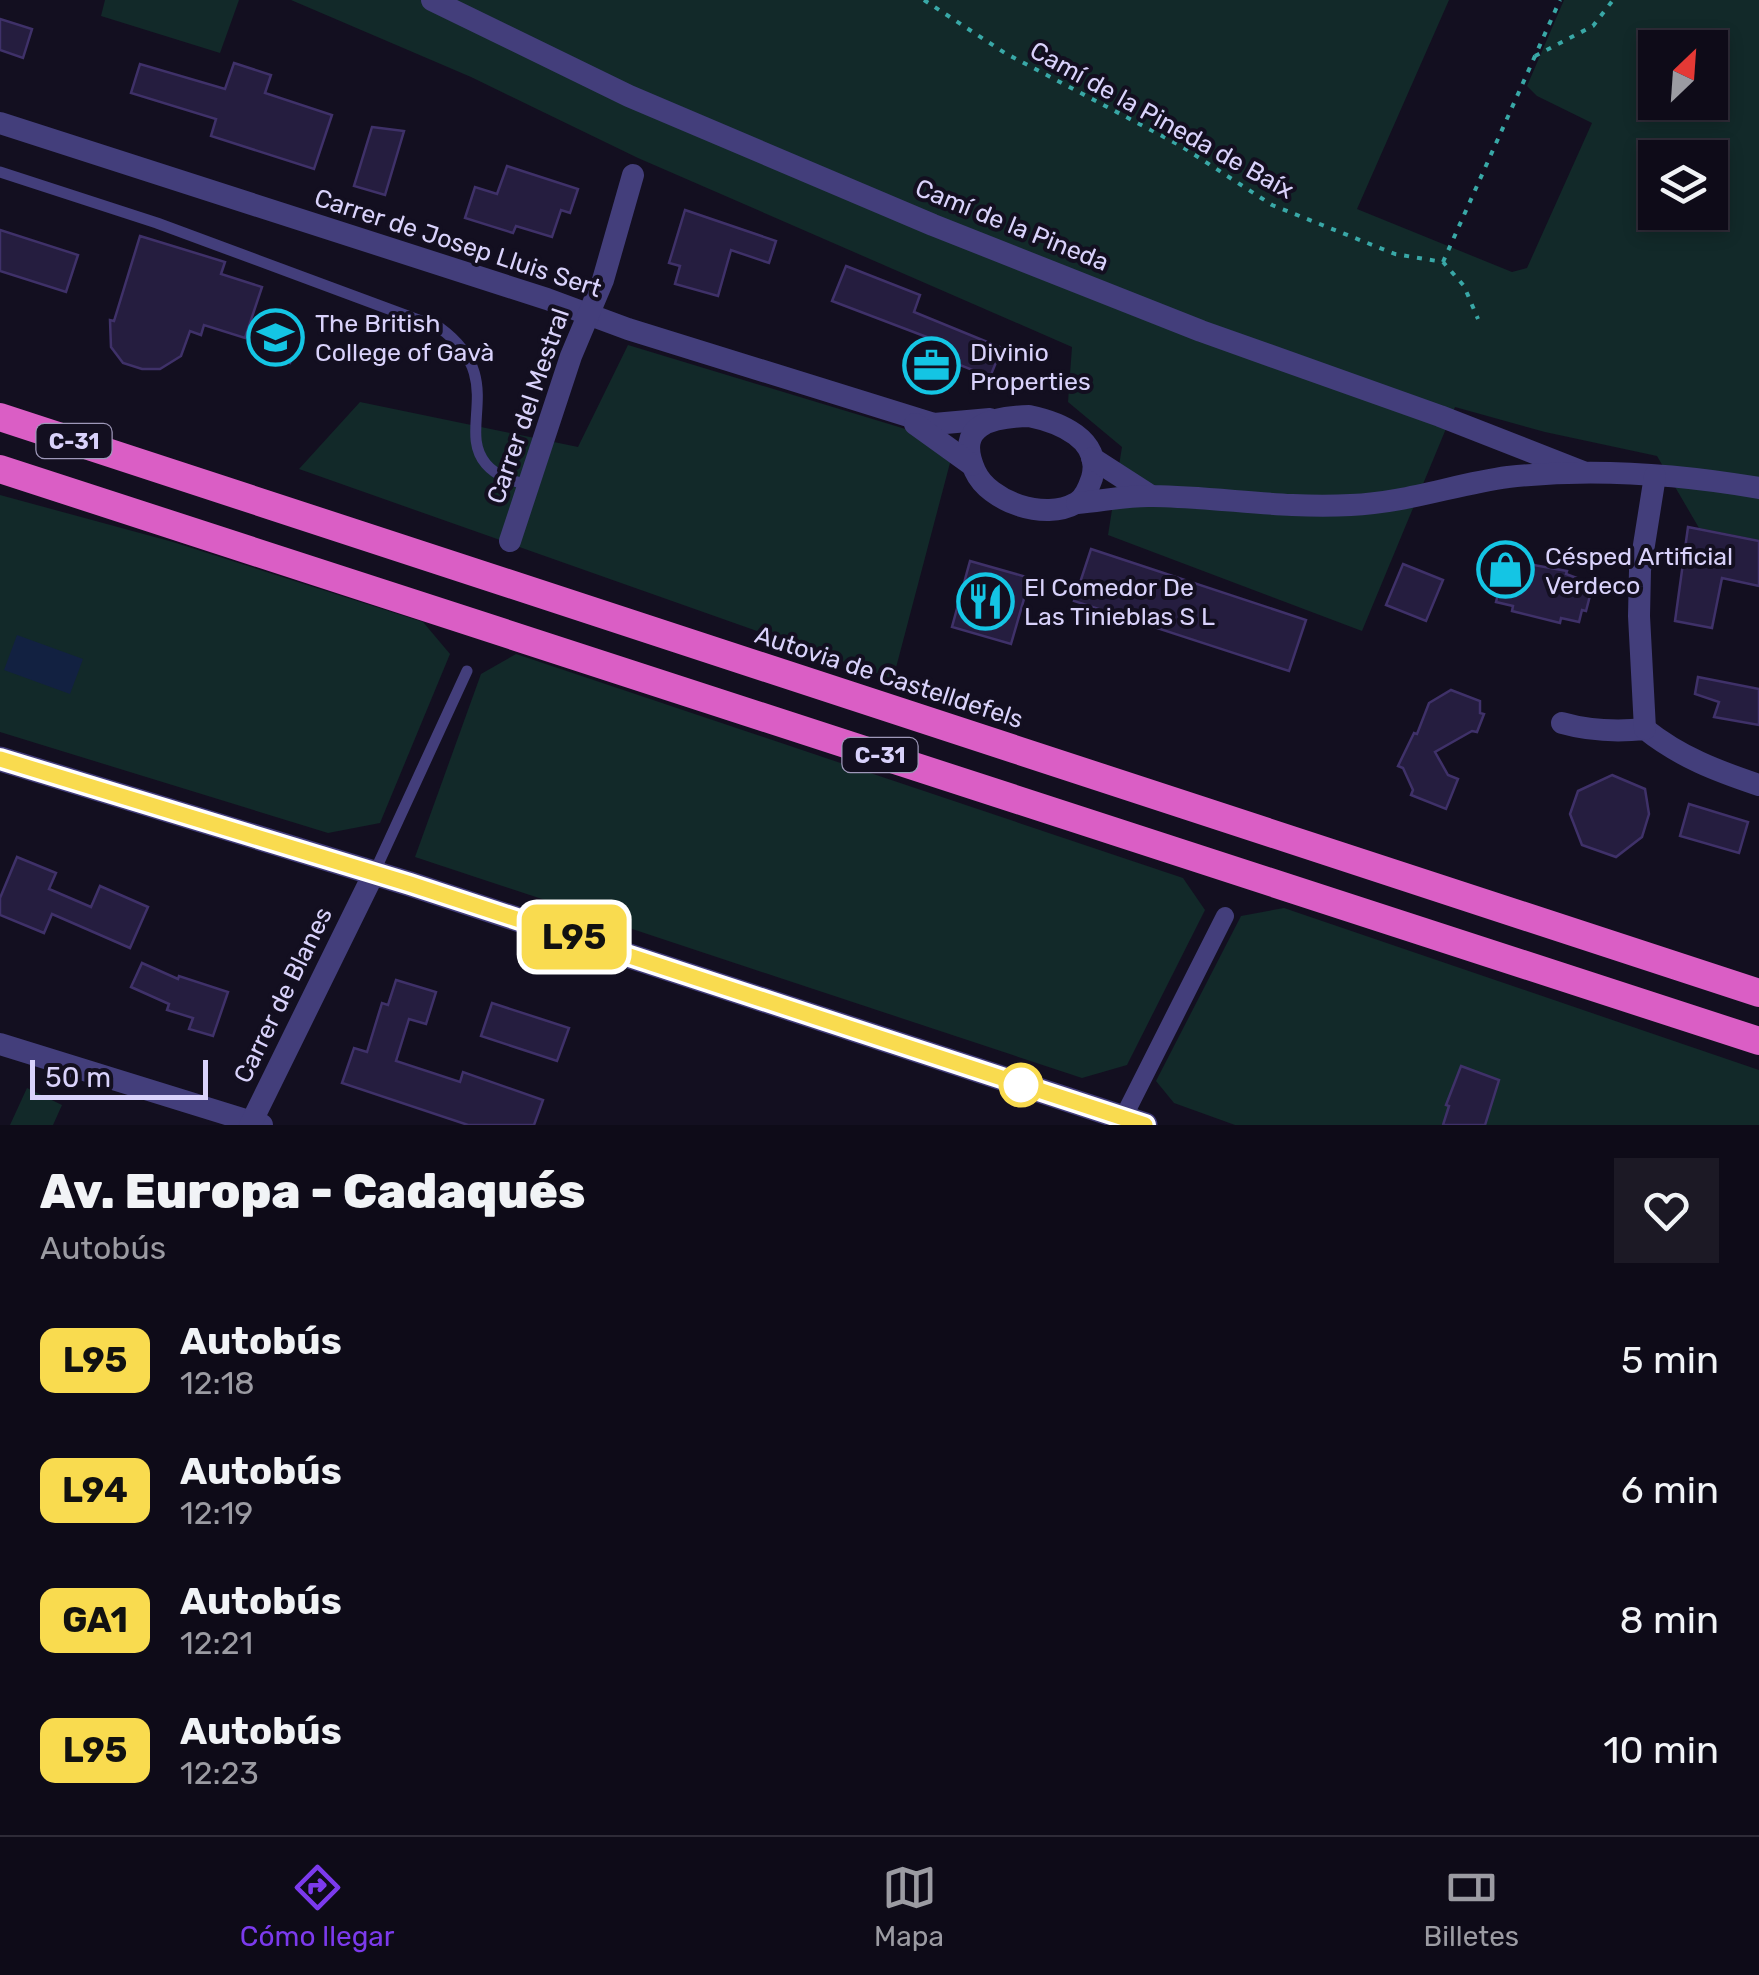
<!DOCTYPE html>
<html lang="es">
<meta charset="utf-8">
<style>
:root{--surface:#0e0b18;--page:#1c1925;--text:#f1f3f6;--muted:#9b9ba2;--line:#2e2b37;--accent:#7c3aed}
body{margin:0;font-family:Rubik,sans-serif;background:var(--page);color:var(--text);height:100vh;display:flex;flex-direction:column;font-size:38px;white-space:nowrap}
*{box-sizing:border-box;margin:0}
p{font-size:32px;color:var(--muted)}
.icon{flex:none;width:55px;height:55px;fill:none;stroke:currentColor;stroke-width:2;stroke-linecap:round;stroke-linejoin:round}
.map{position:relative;height:1125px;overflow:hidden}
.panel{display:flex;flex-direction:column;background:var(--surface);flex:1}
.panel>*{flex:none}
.badge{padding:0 20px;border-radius:15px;font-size:35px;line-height:65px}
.needle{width:65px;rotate:25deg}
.controls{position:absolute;left:1638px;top:30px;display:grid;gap:20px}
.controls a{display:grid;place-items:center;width:90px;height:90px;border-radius:0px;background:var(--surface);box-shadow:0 5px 15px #0003,0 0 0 2px var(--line);font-size:50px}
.scale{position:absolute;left:30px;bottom:25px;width:178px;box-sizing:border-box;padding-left:10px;border:5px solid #d9d2fb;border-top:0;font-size:28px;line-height:35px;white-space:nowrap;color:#d9d2fb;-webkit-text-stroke:8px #130f20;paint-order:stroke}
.map>.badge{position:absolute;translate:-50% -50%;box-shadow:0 0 0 5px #fff}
.round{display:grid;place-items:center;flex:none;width:105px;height:105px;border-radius:0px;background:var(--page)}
.summary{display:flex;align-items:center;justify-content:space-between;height:170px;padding:0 40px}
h1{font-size:48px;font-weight:800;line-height:75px}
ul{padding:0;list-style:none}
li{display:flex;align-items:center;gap:30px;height:130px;padding:0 40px}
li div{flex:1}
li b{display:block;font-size:38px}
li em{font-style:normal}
li .badge{min-width:110px;font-weight:700;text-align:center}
.tabs{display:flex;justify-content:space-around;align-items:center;height:140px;border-top:2px solid var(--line);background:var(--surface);font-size:28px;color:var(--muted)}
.tabs a{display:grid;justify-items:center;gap:5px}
.tabs .selected{color:var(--accent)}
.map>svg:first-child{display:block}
</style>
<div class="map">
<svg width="1759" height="1125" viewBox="0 0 1759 1125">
<rect width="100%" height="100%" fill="#130f20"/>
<g fill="#122929" fill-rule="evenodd">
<polygon points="105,0 239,0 220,53 101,16"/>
<path d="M291 0H1449L1357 209 1512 272 1527 268 1592 123 1537 96 1527 86 1564 0H1759V540L1699 528 1657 456 1545 432 1455 407 1362 631 1108 535 1122 447 1068 402 1072 347 638 158 471 77ZM1655 48H1710V102H1655ZM1655 158H1710V212H1655Z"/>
<polygon points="628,345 955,444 893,679 299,469 360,402 578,447"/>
<polygon points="0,495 173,542 423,622 450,654 380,823 328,833 0,732"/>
<polygon points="516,654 1183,878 1205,910 1127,1065 1082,1078 415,857 481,674"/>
<polygon points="1284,908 1759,1070 1759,1125 1235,1125 1174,1103 1156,1081 1241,916"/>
<polygon points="27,1088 62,1105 53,1125 10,1125"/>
</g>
<polygon fill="#122141" points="17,635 83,659 70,694 4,670"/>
<g fill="#251d3f" stroke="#3f3169" stroke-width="2.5">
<polygon points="0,19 32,29 23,58 0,50"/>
<polygon points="234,63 271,75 265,93 332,115 314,169 211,136 216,119 131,93 140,64 225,89"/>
<polygon points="372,127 404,131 385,195 354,186"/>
<polygon points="507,166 578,189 570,213 561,210 552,237 516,226 513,233 465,218 475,187 497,194"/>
<polygon points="685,210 776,241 769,263 731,250 718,296 675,284 680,266 669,263"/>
<polygon points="0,230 78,255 66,292 0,271"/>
<polygon points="140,236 225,262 221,274 262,287 245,338 204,325 201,335 190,331 181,356 160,369 142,369 123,363 111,347 110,320 114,321"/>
<polygon points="846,266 920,295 914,312 1002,348 990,377 945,359 938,375 920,368 932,339 832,301"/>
<polygon points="261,328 296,337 290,363 254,354"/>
<polygon points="1688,527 1759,541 1759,586 1722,578 1712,628 1675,621"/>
<polygon points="1091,549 1306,620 1289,671 1074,601"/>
<polygon points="970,561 1030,578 1011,644 952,627"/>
<polygon points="1512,561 1567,571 1566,574 1593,584 1586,611 1582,610 1579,622 1561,618 1560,623 1512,611 1513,606 1496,602 1499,590 1495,589 1502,562 1511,564"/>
<polygon points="1403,564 1443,580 1426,621 1386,605"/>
<polygon points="1698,677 1759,689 1759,725 1714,717 1719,702 1695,694"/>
<polygon points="1451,690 1480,701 1480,713 1484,714 1477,732 1472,731 1435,752 1448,775 1458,779 1446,809 1411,795 1413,790 1403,768 1398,766 1414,733 1417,734 1429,703"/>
<polygon points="1612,775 1645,789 1649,814 1642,837 1616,857 1582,845 1570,814 1578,791"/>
<polygon points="1689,804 1748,822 1739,853 1680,836"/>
<polygon points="17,857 56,873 49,889 91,907 100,886 148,907 130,948 52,914 44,933 0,915 0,898"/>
<polygon points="142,963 178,979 179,976 228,992 213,1036 189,1029 193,1018 167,1010 169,1004 131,987"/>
<polygon points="396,980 436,992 426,1024 409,1019 396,1061 460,1082 463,1072 543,1100 534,1125 468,1125 342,1083 354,1048 367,1052 382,1003 388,1005"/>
<polygon points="492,1003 569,1028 557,1061 481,1036"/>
<polygon points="1461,1066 1499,1080 1485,1125 1443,1125 1449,1106 1446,1105"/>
</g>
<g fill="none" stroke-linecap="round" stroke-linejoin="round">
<g stroke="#39a8a7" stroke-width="4" stroke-dasharray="5 8" stroke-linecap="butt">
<polyline points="924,0 1005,53 1181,146 1272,205 1395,254 1443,262 1464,286 1478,319"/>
<polyline points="1535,56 1593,26 1613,0"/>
<polyline points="1443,262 1560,0"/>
</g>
<g stroke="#433e7b" stroke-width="11">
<path d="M0 172 157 223 440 328C508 378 456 429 486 464 497 477 513 481 529 485"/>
<polyline points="374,873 467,671"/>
</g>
<polyline stroke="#433e7b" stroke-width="18" points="1123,1118 1225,916"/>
<g stroke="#433e7b" stroke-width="22">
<polyline points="432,0 629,96 933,225 1201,331 1440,416 1583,472"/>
<polyline points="0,123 547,299 628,329 934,424 990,419"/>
<path d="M1029 416C1058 422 1103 439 1092 478 1089 487 1084 499 1076 503 1045 521 989 502 975 471 954 424 993 417 1029 416Z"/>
<polyline points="915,424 972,465"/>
<polyline points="1092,458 1151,496"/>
<path d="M1077 503C1102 501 1128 495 1153 496 1220 497 1284 509 1351 505 1405 503 1456 484 1508 477 1590 468 1678 474 1759 488"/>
<polyline points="510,541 571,356 603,280 633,175"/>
<path d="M1562 723C1590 731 1615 732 1645 729 1680 757 1717 771 1759 785"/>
<polyline points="1645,729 1639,616 1640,570 1655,476"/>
<polyline points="0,1044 262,1125"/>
<polyline points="250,1125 374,873"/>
</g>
<polyline stroke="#433e7b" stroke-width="25" points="0,759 410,884 1145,1125"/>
<g stroke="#da5ec5" stroke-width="28">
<polyline points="0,417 1759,993"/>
<polyline points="0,469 1759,1041"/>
</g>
</g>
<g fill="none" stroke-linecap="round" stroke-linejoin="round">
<defs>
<polyline id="line" points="0,759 410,884 1145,1125"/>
</defs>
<use href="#line" stroke="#fff" stroke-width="22"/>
<use href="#line" stroke="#f9db4f" stroke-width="15"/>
</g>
<defs>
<symbol id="university-ring" viewBox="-11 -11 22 22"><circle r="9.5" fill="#130f20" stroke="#14c5e4" stroke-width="1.5"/><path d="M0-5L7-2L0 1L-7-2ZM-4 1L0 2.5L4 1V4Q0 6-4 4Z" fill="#14c5e4"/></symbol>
<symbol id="office-ring" viewBox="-11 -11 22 22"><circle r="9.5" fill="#130f20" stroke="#14c5e4" stroke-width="1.5"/><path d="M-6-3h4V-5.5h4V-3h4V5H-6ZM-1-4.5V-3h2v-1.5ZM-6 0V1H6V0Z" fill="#14c5e4"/></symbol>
<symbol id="shop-ring" viewBox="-11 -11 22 22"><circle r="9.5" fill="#130f20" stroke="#14c5e4" stroke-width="1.5"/><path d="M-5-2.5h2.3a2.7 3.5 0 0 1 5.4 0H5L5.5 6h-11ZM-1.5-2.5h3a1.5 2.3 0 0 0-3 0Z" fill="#14c5e4"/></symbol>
<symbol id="restaurant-ring" viewBox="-11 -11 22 22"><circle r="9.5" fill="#130f20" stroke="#14c5e4" stroke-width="1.5"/><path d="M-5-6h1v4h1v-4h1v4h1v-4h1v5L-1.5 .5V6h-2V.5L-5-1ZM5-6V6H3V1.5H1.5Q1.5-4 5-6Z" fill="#14c5e4"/></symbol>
</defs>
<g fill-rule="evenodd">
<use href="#university-ring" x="244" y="306" width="63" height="63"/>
<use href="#office-ring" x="900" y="334" width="63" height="63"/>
<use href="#shop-ring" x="1474" y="538" width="63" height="63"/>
<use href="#restaurant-ring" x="954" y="570" width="63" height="63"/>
</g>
<circle fill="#fff" stroke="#f9db4f" stroke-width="5" cx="1021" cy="1085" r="20"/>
<g text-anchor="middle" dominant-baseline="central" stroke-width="8" stroke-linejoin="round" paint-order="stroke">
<g fill="#130f20" stroke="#9e98b9" stroke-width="2.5">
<rect x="36.5" y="424" width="75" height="34" rx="8"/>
<rect x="842.5" y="738" width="75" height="34" rx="8"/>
</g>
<g font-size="22" font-weight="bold" fill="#d9d2fb">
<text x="74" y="441">C-31</text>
<text x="880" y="755">C-31</text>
</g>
<g font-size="25" fill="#d9d2fb" stroke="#130f20">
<text transform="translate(1162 120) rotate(29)">Camí de la Pineda de Baíx</text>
<text transform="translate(1012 225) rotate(22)">Camí de la Pineda</text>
<text transform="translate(458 243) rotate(18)">Carrer de Josep Lluis Sert</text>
<text transform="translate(528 406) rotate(-71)">Carrer del Mestral</text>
<text transform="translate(889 677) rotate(18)">Autovia de Castelldefels</text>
<text transform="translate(283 995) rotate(-64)">Carrer de Blanes</text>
</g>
<g font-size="25" fill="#d9d2fb" stroke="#130f20" text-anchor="start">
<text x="315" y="323">The British<tspan x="315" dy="29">College of Gavà</tspan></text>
<text x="970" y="352">Divinio<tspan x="970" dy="29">Properties</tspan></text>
<text x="1545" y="556">Césped Artificial<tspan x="1545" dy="29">Verdeco</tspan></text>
<text x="1024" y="587">El Comedor De<tspan x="1024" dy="29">Las Tinieblas S L</tspan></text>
</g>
</g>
</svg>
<div class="controls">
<a><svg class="needle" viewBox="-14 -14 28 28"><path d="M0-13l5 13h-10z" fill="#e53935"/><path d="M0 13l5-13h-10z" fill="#9b9ba2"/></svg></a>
<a><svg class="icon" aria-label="layers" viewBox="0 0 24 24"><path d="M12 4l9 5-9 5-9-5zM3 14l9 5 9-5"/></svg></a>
</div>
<div class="scale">50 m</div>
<b class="badge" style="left:574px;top:937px;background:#f9db4f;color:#111">L95</b>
</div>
<section class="panel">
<div class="summary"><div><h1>Av. Europa - Cadaqués</h1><p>Autobús</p></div><a class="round"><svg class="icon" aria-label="heart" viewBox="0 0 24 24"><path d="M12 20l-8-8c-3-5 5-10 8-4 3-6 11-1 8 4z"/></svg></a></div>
<ul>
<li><span class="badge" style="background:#f9db4f;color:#111">L95</span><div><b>Autobús</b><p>12:18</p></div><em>5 min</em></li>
<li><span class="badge" style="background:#f9db4f;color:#111">L94</span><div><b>Autobús</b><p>12:19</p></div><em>6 min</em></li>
<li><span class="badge" style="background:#f9db4f;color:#111">GA1</span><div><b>Autobús</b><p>12:21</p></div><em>8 min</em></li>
<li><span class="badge" style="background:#f9db4f;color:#111">L95</span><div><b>Autobús</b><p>12:23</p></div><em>10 min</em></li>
</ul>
</section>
<nav class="tabs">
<a class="selected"><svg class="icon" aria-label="directions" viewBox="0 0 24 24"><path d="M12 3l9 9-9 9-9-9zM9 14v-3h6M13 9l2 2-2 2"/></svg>Cómo llegar</a>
<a><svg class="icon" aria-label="map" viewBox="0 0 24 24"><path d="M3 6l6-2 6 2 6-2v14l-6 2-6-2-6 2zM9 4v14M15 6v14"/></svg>Mapa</a>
<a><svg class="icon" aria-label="tickets" viewBox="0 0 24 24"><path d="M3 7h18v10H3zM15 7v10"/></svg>Billetes</a>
</nav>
